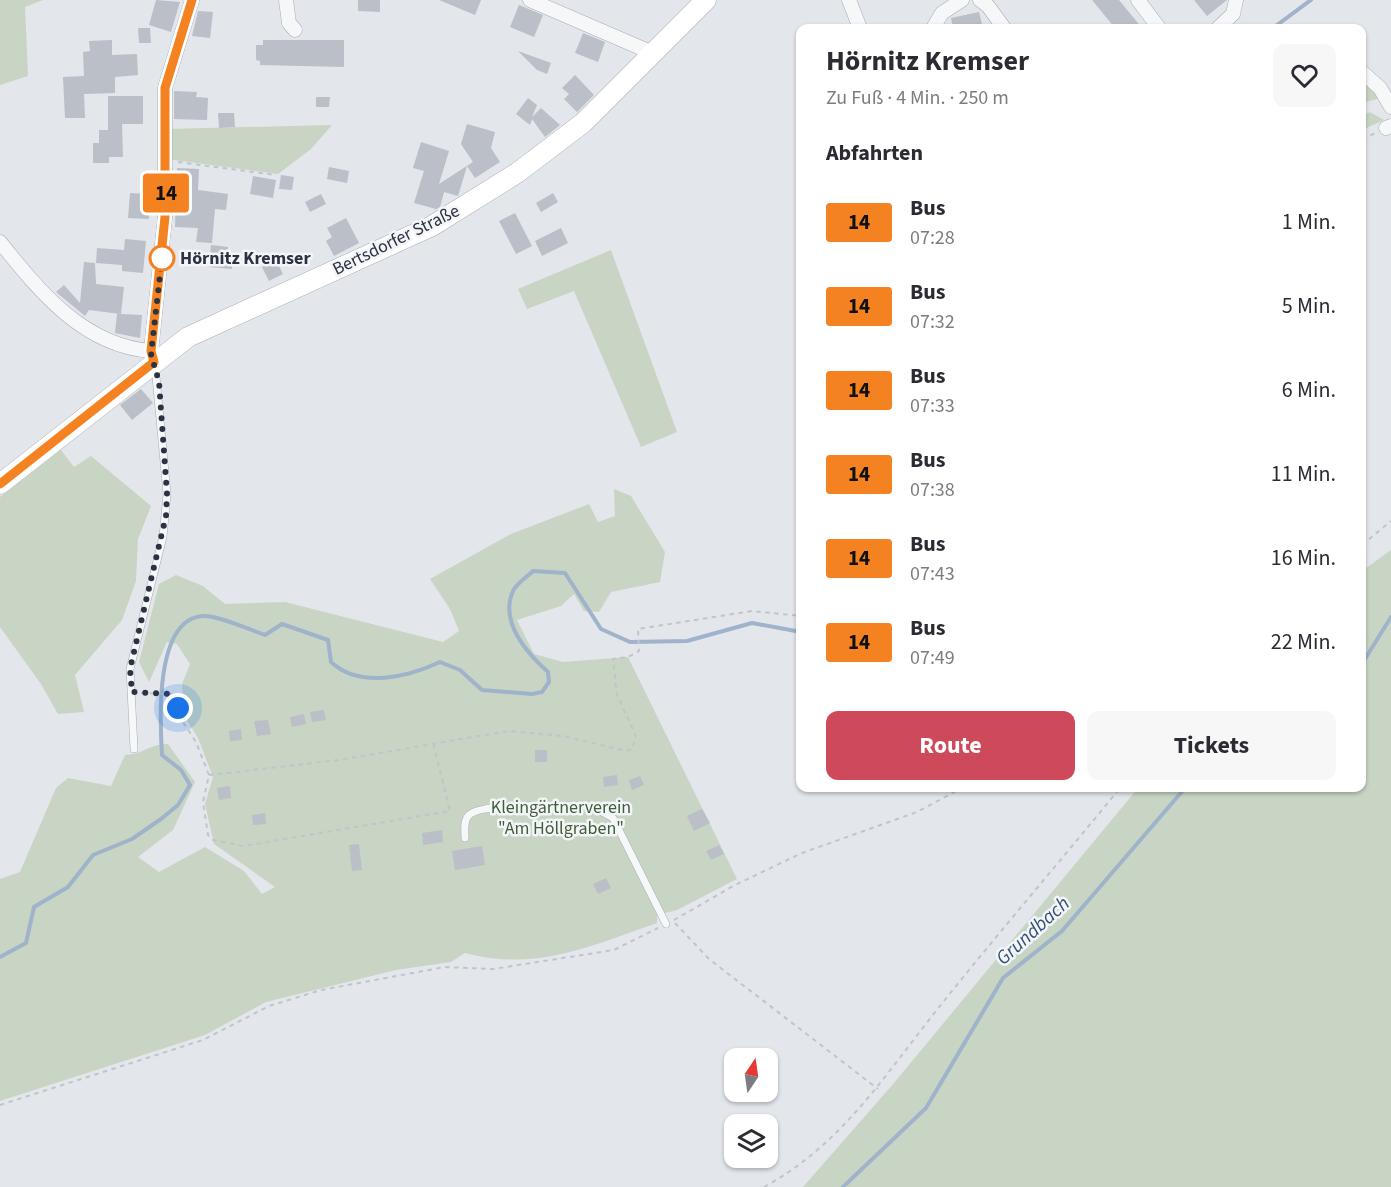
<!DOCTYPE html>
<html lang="de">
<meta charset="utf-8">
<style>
:root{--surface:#fff;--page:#f7f7f7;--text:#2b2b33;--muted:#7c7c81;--accent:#ce4a5b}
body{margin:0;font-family:"Source Sans 3",sans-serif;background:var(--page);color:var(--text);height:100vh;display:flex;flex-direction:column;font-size:22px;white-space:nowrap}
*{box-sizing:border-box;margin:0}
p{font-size:20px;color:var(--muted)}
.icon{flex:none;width:33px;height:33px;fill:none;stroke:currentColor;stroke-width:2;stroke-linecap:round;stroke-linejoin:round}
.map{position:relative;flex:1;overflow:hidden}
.details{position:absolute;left:796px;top:24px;width:570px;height:768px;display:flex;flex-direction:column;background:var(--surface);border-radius:12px;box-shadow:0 2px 4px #0004}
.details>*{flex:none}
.badge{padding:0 12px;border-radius:4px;font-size:21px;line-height:39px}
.needle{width:39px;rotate:13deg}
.buttons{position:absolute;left:724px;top:1048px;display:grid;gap:12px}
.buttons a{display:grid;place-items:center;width:54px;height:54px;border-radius:12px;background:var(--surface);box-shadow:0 2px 4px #0004;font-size:30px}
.you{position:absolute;width:30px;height:30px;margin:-15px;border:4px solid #fff;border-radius:50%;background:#1a73e8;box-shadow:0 0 0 9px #1a73e833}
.map>.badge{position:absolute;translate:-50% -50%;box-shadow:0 0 0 3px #fff}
h2{padding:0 30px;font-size:22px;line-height:54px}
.round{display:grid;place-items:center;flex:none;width:63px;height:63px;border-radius:12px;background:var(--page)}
.overview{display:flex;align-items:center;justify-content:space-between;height:102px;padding:0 30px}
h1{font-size:28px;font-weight:700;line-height:45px}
.primary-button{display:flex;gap:12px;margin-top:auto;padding:12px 30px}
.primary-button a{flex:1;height:69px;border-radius:12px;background:var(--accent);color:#fff;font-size:24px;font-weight:700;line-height:69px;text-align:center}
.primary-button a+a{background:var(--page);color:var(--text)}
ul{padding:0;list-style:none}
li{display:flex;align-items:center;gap:18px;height:84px;padding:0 30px}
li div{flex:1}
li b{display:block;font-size:22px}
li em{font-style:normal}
li .badge{min-width:66px;font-weight:700;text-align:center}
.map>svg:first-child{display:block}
</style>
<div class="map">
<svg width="1391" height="1187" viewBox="0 0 1391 1187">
<rect width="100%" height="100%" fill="#e3e6eb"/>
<g fill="#c8d5c4">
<polygon points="0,0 43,0 25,7 28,76 0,85"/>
<polygon points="1362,75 1381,98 1362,103"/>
<polygon points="1370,112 1384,120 1362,130 1362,116"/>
<polygon points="332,125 311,149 278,174 167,159 167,129"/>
<polygon points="611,250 677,432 641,447 574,291 527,309 518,289"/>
<polygon points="61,450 74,467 91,456 151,506 138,539 136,581 122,620 75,675 84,712 58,714 41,684 0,627 0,497"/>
<path d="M614 489 631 496 665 552 660 582 611 592 599 612 584 611 574 594 561 606 517 620 534 654 563 662 628 657 737 879 677 910 657 915V923C591 946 536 972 465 953L451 962 396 970 266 1002 205 1035 0 1101V879L20 872 56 788 68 778 111 786 125 755C145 754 146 745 168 744L195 782 173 830 138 857 159 872 205 847 244 871 262 894 275 887 214 844 205 804 213 777 198 738 185 717 182 684 190 664 177 644 167 642 149 682 139 662 159 584 176 575 203 586 225 604 285 602 443 642 459 631 450 609 430 579 511 534 589 504 598 522 615 516Z"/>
<polygon points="1391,550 1391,1187 803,1187 894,1083 1138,788 1362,788 1362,571"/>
</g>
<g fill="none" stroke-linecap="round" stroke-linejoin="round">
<g stroke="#9fb3ca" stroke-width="4">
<polyline points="1273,28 1311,0"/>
<polyline points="1362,660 1365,659 1391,617"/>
<path d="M0 957 26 943 34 907 68 887 93 855 132 839 161 819 178 805 190 785 181 770 162 755C160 723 154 619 203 616 218 615 250 630 265 635L282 624 328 640 331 662C360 689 408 677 440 662L460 670 482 690 532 694 542 692 549 682 548 672C527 653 499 622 513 591 516 584 527 577 533 571L565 573 601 629 630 642 687 641 752 623 801 632"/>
<polyline points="843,1187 926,1108 1003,978 1062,931 1185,788"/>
</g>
</g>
<g fill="#babfc8">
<polygon points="156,0 180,2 171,32 149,25"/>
<polygon points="358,0 380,0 380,12 358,11"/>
<polygon points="439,0 481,0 475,15"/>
<polygon points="1092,0 1119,0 1142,28 1115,28"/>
<polygon points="1194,0 1227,0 1207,16"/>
<polygon points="519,5 543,15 534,37 510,27"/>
<polygon points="198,11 213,12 210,38 192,36"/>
<polygon points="979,12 983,28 953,28 951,18"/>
<polygon points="138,28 150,28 151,43 139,43"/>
<polygon points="583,33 605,42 598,62 575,53"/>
<polygon points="112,40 112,55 137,54 138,75 115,77 115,93 84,94 85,118 65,118 63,77 84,76 83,52 90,51 89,41"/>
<polygon points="263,40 344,40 344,67 260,65 260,61 256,60 256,45 263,45"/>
<polygon points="518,51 551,63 547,74 537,70"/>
<polygon points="575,75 594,95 577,112 564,99 569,94 562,88"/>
<polygon points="174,91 197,92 196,97 208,98 207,120 174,119"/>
<polygon points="108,96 143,96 143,124 122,124 123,157 109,157 109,163 93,163 93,143 99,143 99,130 108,130"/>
<polygon points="316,97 330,97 329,107 316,107"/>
<polygon points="528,98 537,105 532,117 541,108 560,125 545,137 532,119 530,125 516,114"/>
<polygon points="218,113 234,113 235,127 219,128"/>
<polygon points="467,124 495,132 491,148 500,162 475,178 467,166 458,196 444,192 440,207 436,209 414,203 424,171 413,168 421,142 449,151 439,184 473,162 461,144"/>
<polygon points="329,167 349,171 347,183 327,179"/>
<polygon points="177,168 199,169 198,190 228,194 226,210 215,209 212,243 196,242 198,228 175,227"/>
<polygon points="281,175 294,177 292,190 279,189"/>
<polygon points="253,176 276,180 273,198 250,194"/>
<polygon points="130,193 150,194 149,219 128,218"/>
<polygon points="553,193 558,202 541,212 536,203"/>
<polygon points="321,194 326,204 310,212 305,202"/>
<polygon points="515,213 532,246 516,254 499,221"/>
<polygon points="346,218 359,243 334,256 326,241 332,237 327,228"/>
<polygon points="561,228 568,243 542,256 535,241"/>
<polygon points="125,239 146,241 143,273 122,271 122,265 96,263 97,248 124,250"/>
<polygon points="211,245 228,247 228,253 233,254 232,269 209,267"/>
<polygon points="276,260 283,274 269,281 262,267"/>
<polygon points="84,262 95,263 96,284 124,287 121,314 142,315 140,338 115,333 117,314 120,314 89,310 85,316 56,292 64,285 80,303"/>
<polygon points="141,389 153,403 132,420 120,405"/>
<polygon points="324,710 326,720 312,722 310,712"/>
<polygon points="304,714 306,724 292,727 290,717"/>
<polygon points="268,720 271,734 257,736 254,721"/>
<polygon points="241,729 242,740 230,741 229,731"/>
<rect x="535" y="750" width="12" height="12"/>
<polygon points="617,775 618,785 604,787 603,777"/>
<polygon points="640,776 644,785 632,790 629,780"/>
<polygon points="230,786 231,798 219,800 217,788"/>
<polygon points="702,809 710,823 694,831 687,816"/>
<polygon points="265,813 266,824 253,825 252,815"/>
<polygon points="442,830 443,842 423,845 422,833"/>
<polygon points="359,844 362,870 352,871 349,845"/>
<polygon points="719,845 724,854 711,860 706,851"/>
<polygon points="482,846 485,865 455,870 452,851"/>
<polygon points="606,878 611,888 598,894 593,884"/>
</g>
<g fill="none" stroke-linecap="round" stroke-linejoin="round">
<defs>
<g id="lane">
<polyline points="134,749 130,669 163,537 167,494 155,366"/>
<path d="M465 838C465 831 463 821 469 815 482 802 569 806 591 806L613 818 666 924"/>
</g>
<g id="street">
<polyline points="286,0 289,23 295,30"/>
<polyline points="530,0 655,54"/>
<polyline points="849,0 860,28"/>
<polyline points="980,0 988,6 1004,28"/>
<polyline points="1138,0 1159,28"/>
<polyline points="933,28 942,13 962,0"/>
<polyline points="1218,28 1233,14 1236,0"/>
<polyline points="1362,72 1380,88 1391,107"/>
<polyline points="1386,128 1391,126"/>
<path d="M0 242C40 292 84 346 151 351"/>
<polyline points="154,362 151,351 165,217 165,88 192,0"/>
</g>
<polyline id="secondary" points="0,484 188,337 432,226 517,173 583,123 706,0"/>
</defs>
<use href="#lane" stroke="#a8adb5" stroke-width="8"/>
<use href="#street" stroke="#a8adb5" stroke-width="15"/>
<use href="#secondary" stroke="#a8adb5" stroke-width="21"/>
<g stroke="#c1c4ca" stroke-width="2" stroke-dasharray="4.5 4.5" stroke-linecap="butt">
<polyline points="1362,139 1376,133"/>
<polyline points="178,162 276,175"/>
<polyline points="1362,545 1391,521"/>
<polyline points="141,693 174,694 183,722 196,742 209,775 203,802 208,835 213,840 243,846 450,811 433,742"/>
<polyline points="209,775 339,760 508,731 563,736 626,751 632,749 636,736 617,695 613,659 628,657 639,651 638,629 752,611 801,616"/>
<polyline points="674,920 733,886 802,853 917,812 962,788"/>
<polyline points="675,923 709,959 878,1089"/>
<polyline points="0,1105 203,1040 269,1006 321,990 445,967 493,969 614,950 658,928"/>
<path d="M764 1187C838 1147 881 1081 932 1016 993 939 1058 864 1120 788"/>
</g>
<use href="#lane" stroke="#f6f7f9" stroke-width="7"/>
<use href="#street" stroke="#f6f7f9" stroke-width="14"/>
<use href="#secondary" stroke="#fff" stroke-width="20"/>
</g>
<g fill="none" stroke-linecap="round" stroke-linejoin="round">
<defs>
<polyline id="line" points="0,484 154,362 151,351 165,217 165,88 192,0"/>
</defs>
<use href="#line" stroke="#fff" stroke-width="14"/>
<use href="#line" stroke="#f58220" stroke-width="9"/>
<polyline stroke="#2b3343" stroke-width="6" stroke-dasharray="0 10.8" points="162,258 151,354 159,382 167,494 166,516 130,669 132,692 174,694 178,708"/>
</g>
<circle fill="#fff" stroke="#f58220" stroke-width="3" cx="162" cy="258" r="12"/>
<g text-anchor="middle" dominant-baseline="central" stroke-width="5" stroke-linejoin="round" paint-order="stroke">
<g font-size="18" fill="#2b3343" stroke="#f3f5f8">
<text transform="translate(396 240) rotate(-26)">Bertsdorfer Straße</text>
</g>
<g font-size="18" font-weight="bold" fill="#2b3343" stroke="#f3f5f8" text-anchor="start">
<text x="180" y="258">Hörnitz Kremser</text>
</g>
<g font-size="18" fill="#3e5f38" stroke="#f3f5f8">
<text x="561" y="807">Kleingärtnerverein<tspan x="561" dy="21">"Am Höllgraben"</tspan></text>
</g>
<g font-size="20" font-style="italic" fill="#355177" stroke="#f3f5f8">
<text transform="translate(1033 931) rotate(-42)">Grundbach</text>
</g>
</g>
</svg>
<div class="buttons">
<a><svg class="needle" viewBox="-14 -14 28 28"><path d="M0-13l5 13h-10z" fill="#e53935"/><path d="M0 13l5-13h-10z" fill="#7c7c81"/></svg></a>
<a><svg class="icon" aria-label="layers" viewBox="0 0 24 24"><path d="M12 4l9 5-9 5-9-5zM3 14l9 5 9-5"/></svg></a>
</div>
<div class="you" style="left:178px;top:708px"></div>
<b class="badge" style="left:166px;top:193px;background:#f58220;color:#111">14</b>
<section class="details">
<div class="overview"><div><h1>Hörnitz Kremser</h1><p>Zu Fuß · 4 Min. · 250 m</p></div><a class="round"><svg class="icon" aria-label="heart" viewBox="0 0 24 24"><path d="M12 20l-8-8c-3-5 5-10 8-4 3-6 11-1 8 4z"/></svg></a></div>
<h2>Abfahrten</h2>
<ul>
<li><span class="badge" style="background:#f58220;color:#111">14</span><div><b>Bus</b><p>07:28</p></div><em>1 Min.</em></li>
<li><span class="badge" style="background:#f58220;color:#111">14</span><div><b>Bus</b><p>07:32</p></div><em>5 Min.</em></li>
<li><span class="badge" style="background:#f58220;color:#111">14</span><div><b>Bus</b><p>07:33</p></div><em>6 Min.</em></li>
<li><span class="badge" style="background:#f58220;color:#111">14</span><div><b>Bus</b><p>07:38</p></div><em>11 Min.</em></li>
<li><span class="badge" style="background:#f58220;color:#111">14</span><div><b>Bus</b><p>07:43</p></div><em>16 Min.</em></li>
<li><span class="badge" style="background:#f58220;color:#111">14</span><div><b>Bus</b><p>07:49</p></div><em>22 Min.</em></li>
</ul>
<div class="primary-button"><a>Route</a><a>Tickets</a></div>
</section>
</div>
